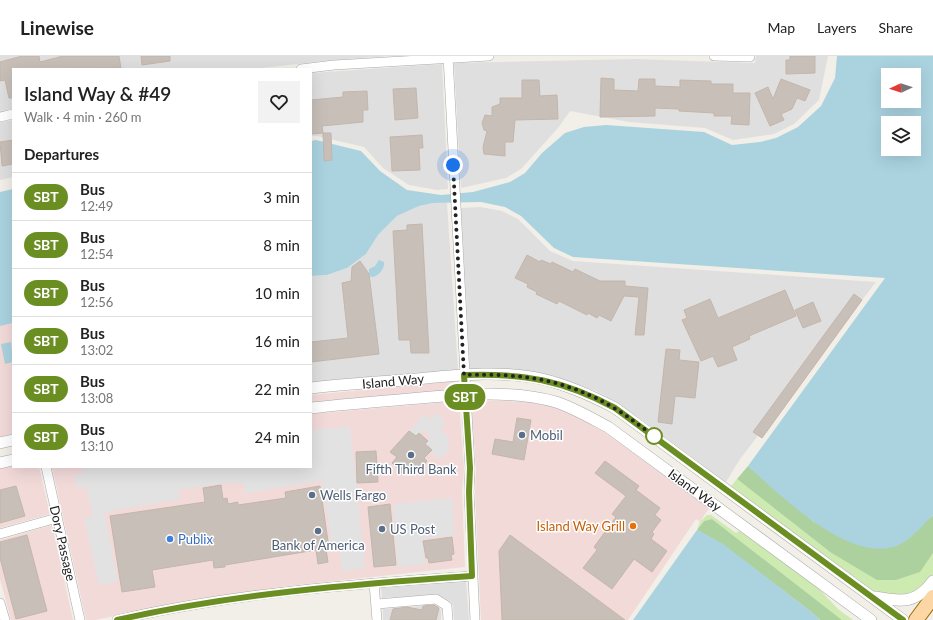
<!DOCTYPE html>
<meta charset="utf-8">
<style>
:root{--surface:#fff;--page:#f2f2f2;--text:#222;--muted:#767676;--line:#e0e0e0}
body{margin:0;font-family:Lato,sans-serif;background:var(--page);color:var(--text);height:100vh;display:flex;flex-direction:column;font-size:15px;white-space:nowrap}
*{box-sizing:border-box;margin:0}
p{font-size:13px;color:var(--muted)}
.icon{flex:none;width:22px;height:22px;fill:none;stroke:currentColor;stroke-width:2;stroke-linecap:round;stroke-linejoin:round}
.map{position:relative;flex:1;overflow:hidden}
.details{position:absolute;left:12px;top:12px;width:300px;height:400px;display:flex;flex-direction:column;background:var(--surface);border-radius:0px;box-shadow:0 4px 16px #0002}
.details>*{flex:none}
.badge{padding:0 8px;border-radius:13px;font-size:14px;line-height:26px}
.needle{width:26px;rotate:266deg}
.fabs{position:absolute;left:881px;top:12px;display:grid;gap:8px}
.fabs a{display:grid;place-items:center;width:40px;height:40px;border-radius:0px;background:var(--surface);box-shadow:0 4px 16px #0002;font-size:20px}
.you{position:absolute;width:20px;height:20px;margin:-10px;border:3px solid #fff;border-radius:50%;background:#1a73e8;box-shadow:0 0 0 6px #1a73e833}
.map>.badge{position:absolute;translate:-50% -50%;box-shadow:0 0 0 2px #fff}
h2{padding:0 12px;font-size:15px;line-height:36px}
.round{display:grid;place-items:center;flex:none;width:42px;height:42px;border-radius:0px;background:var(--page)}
.head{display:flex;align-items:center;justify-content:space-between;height:68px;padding:0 12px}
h1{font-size:19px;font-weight:600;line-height:30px}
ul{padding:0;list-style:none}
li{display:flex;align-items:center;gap:12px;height:48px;padding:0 12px;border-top:1px solid var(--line)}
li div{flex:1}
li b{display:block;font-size:15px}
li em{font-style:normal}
li .badge{min-width:44px;font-weight:700;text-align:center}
header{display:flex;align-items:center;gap:24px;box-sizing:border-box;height:56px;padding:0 20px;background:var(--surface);border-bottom:1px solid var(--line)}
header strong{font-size:19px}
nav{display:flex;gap:22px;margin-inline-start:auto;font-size:14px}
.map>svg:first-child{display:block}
</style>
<header>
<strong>Linewise</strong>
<nav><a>Map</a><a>Layers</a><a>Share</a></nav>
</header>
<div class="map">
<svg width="933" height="564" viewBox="0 0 933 564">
<rect width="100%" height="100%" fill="#f2efe9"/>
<g fill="#e0dfdf">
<polygon points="0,0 391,0 334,4 251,13 13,13 13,53 0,55"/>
<polygon points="756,0 828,0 819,44 794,68 774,78 733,84 705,72 629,66 570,55 558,72 521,113 506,122 461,132 454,7 635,3 755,7"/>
<polygon points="442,8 448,133 437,134 409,129 383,112 364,91 317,80 311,80 311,17"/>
<polygon points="13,64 13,121 0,124 0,66"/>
<polygon points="433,147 447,147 458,314 311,327 311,220 327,219 347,212 366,198 378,179 397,160 419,150"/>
<polygon points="480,151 502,155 518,163 550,195 573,205 876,226 740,403 726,426 645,366 619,348 596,335 543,318 505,313 470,313 461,152"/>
<polygon points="466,525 469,564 454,564 453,550 451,546 439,539 382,542 381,532"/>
<polygon points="434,549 441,554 441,564 383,564 383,553"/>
</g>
<g fill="#f2dad9">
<polygon points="13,267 13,378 0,381 0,270"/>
<polygon points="458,325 459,334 311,347 311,339"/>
<polygon points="471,344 528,346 554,351 579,361 604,376 709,452 700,466 696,463 628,564 481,564 475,436 476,413"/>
<polygon points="459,345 464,413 462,436 465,511 288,530 193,544 95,564 86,564 52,411 311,411 311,358"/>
<polygon points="13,409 13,411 39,411 50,458 0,472 0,412"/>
<polygon points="52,469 73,564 11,564 0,523 0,484"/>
</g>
<g fill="#cdebb0">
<polygon points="737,423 830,496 919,516 933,497 933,520 924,533 904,540 875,536 731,430"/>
<polygon points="707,459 711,459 736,477 739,475 816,530 838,553 853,564 842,564 712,463 704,465 697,474 700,466"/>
</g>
<g fill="#add19e">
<polygon points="748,410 814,466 901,487 933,459 933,497 920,516 896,524 877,524 830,496 737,423"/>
<polygon points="712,463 842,564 820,564 810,555 723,489 697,474 704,465"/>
</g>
<g fill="#e2e2e2">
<polygon points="436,357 446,366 440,373 448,381 449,394 440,403 424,389 431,381 424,375 417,382 410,375 424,358 430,363"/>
<polygon points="350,370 365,512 342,515 339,486 332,488 322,425 245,437 244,428 230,426 179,434 180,443 104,456 118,525 99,529 84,462 93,460 86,431 78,433 74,419 83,417 82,411 311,411 311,374"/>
<polygon points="452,442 454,479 422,483 425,509 398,511 393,448"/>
</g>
<g fill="#aad3df" fill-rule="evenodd">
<path d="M837 0H933V459C923 469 913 481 901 488 853 512 780 439 748 410L885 222 573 201 554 192 521 160 505 151 481 146 433 147 419 150 397 160 378 179 366 198 347 212 327 219 311 220V85L316 84 361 95 380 115 407 134 441 139 473 136 510 126 525 117 542 97 565 77 584 71 606 69 704 76 732 89 760 86 776 82 798 71 821 50 835 22ZM888 19H914V45H888ZM888 67H914V93H888Z"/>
<polygon points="13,133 13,267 0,270 0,136"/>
<path d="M379 204 384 206C385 213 378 221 371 221L369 218V213L375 210Z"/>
<polygon points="11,286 13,306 5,308 1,288"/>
<polygon points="697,474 723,488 810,555 820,564 633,564"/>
</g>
<g fill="#c7bfb8" stroke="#c4b6ab">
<polygon points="22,0 39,0 40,6 63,0 119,0 121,12 13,13 13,42 9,42 5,24 0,25 0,6"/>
<polygon points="141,0 170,0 170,5 142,9"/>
<polygon points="790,0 815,0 815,17 786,18 786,4 790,4"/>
<polygon points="601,22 614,23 614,34 638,35 639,23 655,23 655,30 680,31 680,24 711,25 711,28 733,28 733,37 750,37 749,69 731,68 732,60 714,60 714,57 679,55 679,53 655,52 655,60 600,61"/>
<polygon points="781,23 810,34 805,45 797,42 792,53 781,58 784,64 770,70 755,37 768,31 773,43"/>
<polygon points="522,24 539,24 540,40 557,39 558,63 515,64 513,86 505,86 505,100 484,98 483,91 487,75 484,74 482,67 485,59 492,60 492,51 500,48 500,42 522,42"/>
<polygon points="416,32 418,62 395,64 393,33"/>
<polygon points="367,35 368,54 363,54 363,66 322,70 323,77 311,78 311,44 343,41 343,36"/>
<polygon points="323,77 331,77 332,104 324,105"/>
<polygon points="422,79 423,92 419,92 420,114 392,115 390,81"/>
<polygon points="13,84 13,108 2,110 0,86"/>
<polygon points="422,168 429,297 411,297 410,284 399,284 393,175 407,174 407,169"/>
<polygon points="527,199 540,206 541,204 551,208 552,206 573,216 575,213 600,225 625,225 625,230 648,232 644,279 635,279 639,241 624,240 611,265 599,259 597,262 588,257 587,259 559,245 557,248 536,238 537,236 527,231 528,228 515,222"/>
<polygon points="360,205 369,218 379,298 311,306 311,286 348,282 342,227 351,225 352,211"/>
<polygon points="785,234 796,260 749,280 750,283 732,291 737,304 718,311 713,300 701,305 682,264 687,262 684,254 710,243 718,262"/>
<polygon points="854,238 862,244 762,382 753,376"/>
<polygon points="813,246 821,265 803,272 795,254"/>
<polygon points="666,293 680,294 679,304 699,306 695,342 675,340 672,368 658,366"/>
<polygon points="517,362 531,364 524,404 492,398 495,383 513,386"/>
<polygon points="409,375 416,380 419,377 428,385 425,388 432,394 424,402 427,405 420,413 418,410 413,415 407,411 402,417 392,407 397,401 390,396"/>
<polygon points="376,395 378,426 357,427 356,396"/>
<polygon points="605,405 639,430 636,434 660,452 655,459 661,464 652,476 654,478 651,483 667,495 652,516 634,503 612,533 583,512 597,494 594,491 616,461 612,458 626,440 595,417"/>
<polygon points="221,429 223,443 227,442 228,448 238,446 238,449 286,442 285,436 320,430 329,492 326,493 328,506 318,508 316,494 225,509 225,511 214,512 213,504 152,514 155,531 122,536 110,460 205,446 203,432"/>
<polygon points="16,430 25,460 0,467 0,434"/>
<polygon points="390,448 396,509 374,511 368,451"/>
<polygon points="27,479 47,555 16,563 0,502 0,486"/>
<polygon points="510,479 625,564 502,564 499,495"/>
<polygon points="452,481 454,498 451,499 452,504 429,507 428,502 426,502 423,485"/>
<polygon points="434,549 439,552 436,564 390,564 393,553 407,551 422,554 423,550"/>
</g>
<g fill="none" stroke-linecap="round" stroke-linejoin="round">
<defs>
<g id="minor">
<polyline points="448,0 470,412 469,436 475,564"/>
<polyline points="714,0 750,1"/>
<polyline points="301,13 334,9 489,0"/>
<polyline points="0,61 13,58"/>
<polyline points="46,411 80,564"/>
<polyline points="0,478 57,462"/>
<polyline points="374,527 377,564"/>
<polyline points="0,547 5,564"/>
<polyline points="377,548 436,543 447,550 448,564"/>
<path d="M117 564C233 537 353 528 472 520"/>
</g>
<g id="tertiary">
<path d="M311 332C346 328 382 326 417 323 458 319 501 314 542 323 568 329 592 340 615 352L903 564"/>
<path d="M311 352C347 348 384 345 420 342 465 338 512 334 556 346 574 352 591 362 608 371L871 564"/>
<polyline points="0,387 13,384"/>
<polyline points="0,407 13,404"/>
<path d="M875 541C902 546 916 548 933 525"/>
</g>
<polyline id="primary" points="916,564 933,541"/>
</defs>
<use href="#minor" stroke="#a9a9a9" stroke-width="10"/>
<use href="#tertiary" stroke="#a9a9a9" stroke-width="12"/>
<use href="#primary" stroke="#a06b00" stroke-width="16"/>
<use href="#minor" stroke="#fff" stroke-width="9"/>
<use href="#tertiary" stroke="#fff" stroke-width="11"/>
<use href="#primary" stroke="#fcd6a4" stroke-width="14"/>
</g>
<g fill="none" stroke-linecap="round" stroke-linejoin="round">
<defs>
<path id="line" d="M117 564C233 538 353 528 472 520L469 436 470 412 464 319C523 317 563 324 615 352L903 564"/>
</defs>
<use href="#line" stroke="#fff" stroke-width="9"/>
<use href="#line" stroke="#6b8e23" stroke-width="6"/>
<path stroke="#222" stroke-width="4" stroke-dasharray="0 7.2" d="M453 109 464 319C519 317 566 323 614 352 628 360 641 371 654 380"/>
</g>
<g fill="#5c6f8a" stroke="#fff" stroke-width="1.5">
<circle cx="522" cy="379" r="4"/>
<circle cx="411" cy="399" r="4"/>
<circle cx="312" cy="439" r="4"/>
<circle cx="382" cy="473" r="4"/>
<circle cx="318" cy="475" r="4"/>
</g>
<circle fill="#fff" stroke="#6b8e23" stroke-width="2" cx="654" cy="380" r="8"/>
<circle fill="#e8710a" stroke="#fff" stroke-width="1.5" cx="633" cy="470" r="4"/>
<circle fill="#3f7fe0" stroke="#fff" stroke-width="1.5" cx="170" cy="483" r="4"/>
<g text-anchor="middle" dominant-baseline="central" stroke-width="3" stroke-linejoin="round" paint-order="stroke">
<g font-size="13" fill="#222" stroke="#fff">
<text transform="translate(393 325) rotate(-5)">Island Way</text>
<text transform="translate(695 434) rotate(36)">Island Way</text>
<text transform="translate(63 487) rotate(77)">Dory Passage</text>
</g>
<g font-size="13" fill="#4e5e75" stroke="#fff" text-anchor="start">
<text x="530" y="379">Mobil</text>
<text x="411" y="413" text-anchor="middle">Fifth Third Bank</text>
<text x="320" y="439">Wells Fargo</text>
<text x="390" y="473">US Post</text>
<text x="318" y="489" text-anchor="middle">Bank of America</text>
</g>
<g font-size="13" fill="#c56008" stroke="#fff" text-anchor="end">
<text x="625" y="470">Island Way Grill</text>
</g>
<g font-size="13" fill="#366cbe" stroke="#fff" text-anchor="start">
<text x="178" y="483">Publix</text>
</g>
</g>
</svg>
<div class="fabs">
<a><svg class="needle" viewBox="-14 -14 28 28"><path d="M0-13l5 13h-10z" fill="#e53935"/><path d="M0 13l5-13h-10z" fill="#767676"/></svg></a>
<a><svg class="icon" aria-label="layers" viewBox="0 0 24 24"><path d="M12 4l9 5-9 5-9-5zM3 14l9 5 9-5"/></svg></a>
</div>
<div class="you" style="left:453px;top:109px"></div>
<b class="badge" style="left:465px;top:341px;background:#6b8e23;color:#fff">SBT</b>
<section class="details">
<div class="head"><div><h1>Island Way &amp; #49</h1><p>Walk · 4 min · 260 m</p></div><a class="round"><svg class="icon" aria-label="heart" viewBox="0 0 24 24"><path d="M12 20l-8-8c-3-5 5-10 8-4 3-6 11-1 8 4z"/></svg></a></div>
<h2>Departures</h2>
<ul>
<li><span class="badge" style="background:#6b8e23;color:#fff">SBT</span><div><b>Bus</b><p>12:49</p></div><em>3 min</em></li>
<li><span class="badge" style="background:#6b8e23;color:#fff">SBT</span><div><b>Bus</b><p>12:54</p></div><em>8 min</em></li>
<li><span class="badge" style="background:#6b8e23;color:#fff">SBT</span><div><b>Bus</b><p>12:56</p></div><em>10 min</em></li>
<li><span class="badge" style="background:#6b8e23;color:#fff">SBT</span><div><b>Bus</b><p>13:02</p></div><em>16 min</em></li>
<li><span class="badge" style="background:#6b8e23;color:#fff">SBT</span><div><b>Bus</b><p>13:08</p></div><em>22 min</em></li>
<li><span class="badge" style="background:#6b8e23;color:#fff">SBT</span><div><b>Bus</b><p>13:10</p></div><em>24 min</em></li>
</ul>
</section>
</div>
